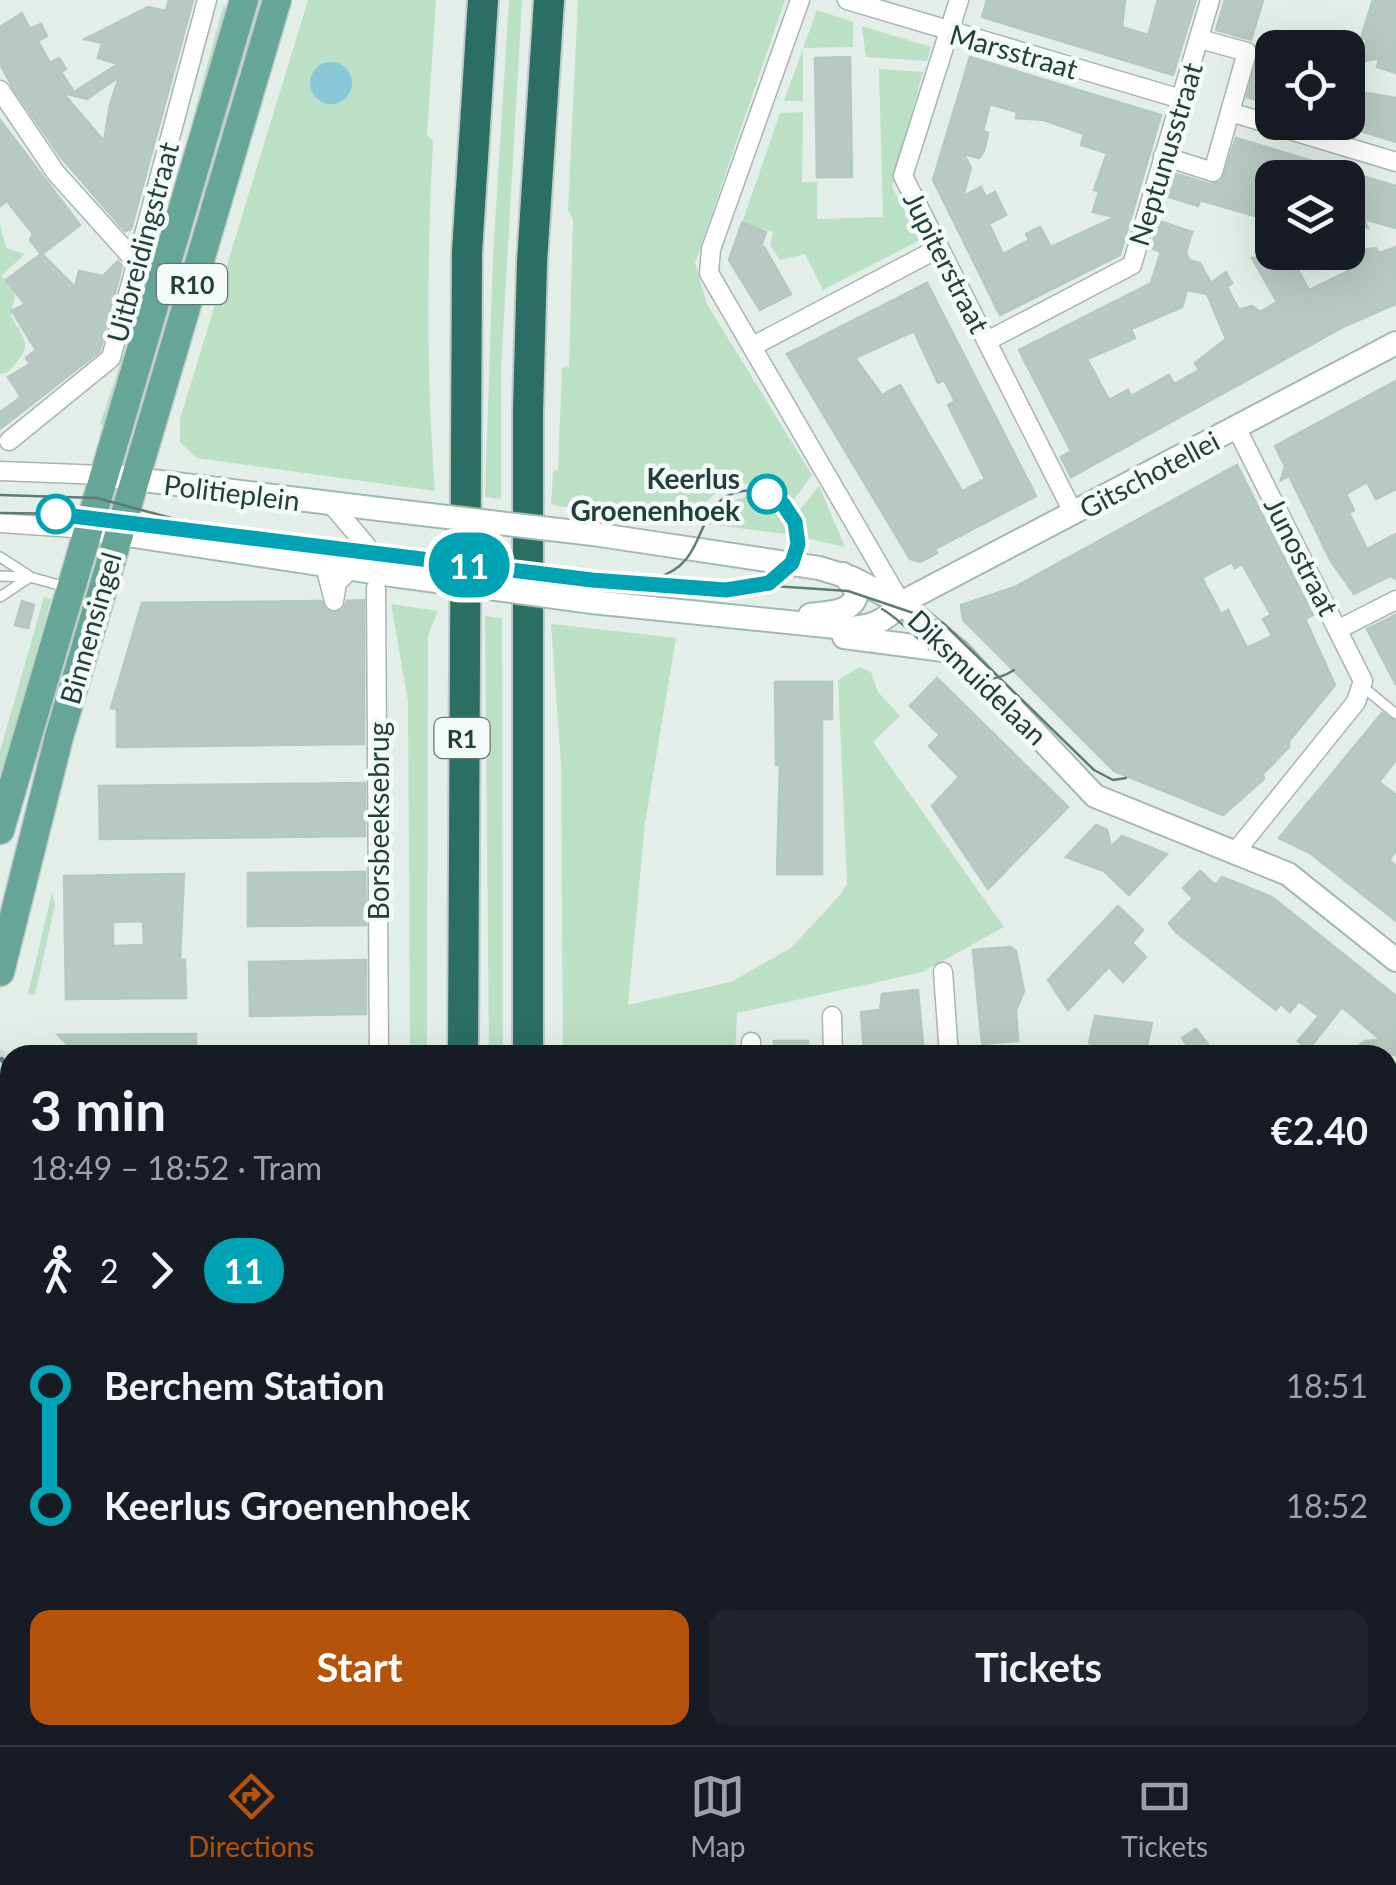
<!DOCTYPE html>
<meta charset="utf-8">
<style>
:root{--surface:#171b24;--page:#20242c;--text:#f1f3f6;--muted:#9ea1a6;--line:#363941;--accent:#b45309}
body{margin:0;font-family:Lato,sans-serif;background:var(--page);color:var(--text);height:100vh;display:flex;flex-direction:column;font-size:38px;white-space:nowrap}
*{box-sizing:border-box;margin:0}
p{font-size:32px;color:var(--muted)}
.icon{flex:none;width:55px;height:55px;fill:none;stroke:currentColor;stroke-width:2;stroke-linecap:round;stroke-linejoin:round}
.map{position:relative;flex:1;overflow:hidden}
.drawer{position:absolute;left:0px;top:1045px;width:1398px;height:700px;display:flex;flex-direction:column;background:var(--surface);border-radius:30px 30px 0 0;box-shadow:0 10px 40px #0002}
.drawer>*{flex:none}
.badge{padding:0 20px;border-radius:32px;font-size:35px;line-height:65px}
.tools{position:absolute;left:1255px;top:30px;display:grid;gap:20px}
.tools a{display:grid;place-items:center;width:110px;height:110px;border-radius:20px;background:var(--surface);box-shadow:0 10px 40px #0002;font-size:50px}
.map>.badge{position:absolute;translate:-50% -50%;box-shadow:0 0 0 5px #fff}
.legs{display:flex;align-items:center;gap:15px;height:110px;padding:0 30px;font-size:32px}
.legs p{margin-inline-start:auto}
.head{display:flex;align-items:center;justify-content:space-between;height:170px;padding:0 30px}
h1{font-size:55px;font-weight:700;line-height:75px}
.button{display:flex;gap:20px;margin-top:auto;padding:20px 30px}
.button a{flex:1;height:115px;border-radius:20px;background:var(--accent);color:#fff;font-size:40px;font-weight:700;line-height:115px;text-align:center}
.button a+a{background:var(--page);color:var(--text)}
ul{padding:0 30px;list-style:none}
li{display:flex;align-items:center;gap:35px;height:120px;font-size:38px}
li i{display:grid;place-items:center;width:15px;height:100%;margin:0 12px;background:currentColor}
li i::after{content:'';width:25px;height:25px;margin:-12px;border:8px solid;border-radius:50%;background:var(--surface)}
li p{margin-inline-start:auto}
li:first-child i{background:linear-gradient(#0000 50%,currentColor 0)}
li:last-child i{background:linear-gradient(currentColor 50%,#0000 0)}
.menu{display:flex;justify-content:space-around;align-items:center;height:140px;border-top:2px solid var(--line);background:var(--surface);font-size:28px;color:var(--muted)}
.menu a{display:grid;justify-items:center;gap:5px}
.menu .selected{color:var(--accent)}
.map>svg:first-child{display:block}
</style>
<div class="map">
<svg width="1396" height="1745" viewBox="0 0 1396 1745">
<rect width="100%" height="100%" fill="#e3eee9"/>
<g fill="#d1ded8">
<polygon points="0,1048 10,1056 10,1329 0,1319"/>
<polygon points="274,1735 391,1735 389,1745 275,1745"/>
</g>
<g fill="#bbe0c6">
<polygon points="252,0 265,0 135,433 201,208 210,149"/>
<path d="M308 0H436L427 135 433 140C427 258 426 373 435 491L197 458 180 442V419Z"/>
<polygon points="509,0 522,0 501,369 501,499 485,497 493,256"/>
<path d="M578 0H785L695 263 707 304 812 475 792 502C755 475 712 476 695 524L551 505 553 471 558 470 562 368 569 367 573 219 568 210Z"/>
<polygon points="224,3 227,19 105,425 100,424 150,276"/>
<polygon points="817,10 853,22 853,47 803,48 803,101 784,101"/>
<polygon points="862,26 931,47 927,61 866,57"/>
<polygon points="879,69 923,72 892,187 920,240 823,290 805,254 780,260 770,245 773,232 742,223 780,113 803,112 802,182 817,182 817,219 883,217"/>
<path d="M0 224 6 248 25 254 1 276 16 287 11 316C29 347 32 345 7 373L0 374Z"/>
<polygon points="819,486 845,547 804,538 799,511"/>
<path d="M750 495C772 500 789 512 793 535L708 524 721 505Z"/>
<polygon points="44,597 51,599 0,780 0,751"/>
<polygon points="391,604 438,611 428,635 427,1055 410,1055 408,701"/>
<polygon points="485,616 502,618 503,1055 489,1055"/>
<polygon points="551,624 676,638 645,823 628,1005 731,982 791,948 841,894 847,884 838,680 860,667 871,672 878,692 900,716 873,742 1004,927 923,972 737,1013 735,1055 563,1055 561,763"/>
<polygon points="52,893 55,905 35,995 28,994"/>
<polygon points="0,1572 10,1586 10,1735 117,1735 124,1745 0,1745"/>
<polygon points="615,1735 762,1735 776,1745 633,1745"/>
<polygon points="811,1735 887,1735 909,1745 827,1745"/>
</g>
<circle fill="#88c8d6" cx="331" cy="83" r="21"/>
<g fill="#b8c9c2" stroke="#b5c8c0" stroke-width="2.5" fill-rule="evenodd">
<path d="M169 0H193L131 229 125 231 60 156 13 88 0 64V27L22 13 30 29 41 24 47 36 38 41 50 63 59 58 66 69 61 72 74 92 118 64 98 58 102 43 85 39 148 7 166 11ZM119 77 110 105 104 141 63 93 87 99Z"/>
<polygon points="987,0 1125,0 1122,27 1148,35 1158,0 1196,0 1173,75 982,17"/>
<polygon points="1225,0 1263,0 1251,40 1216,30"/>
<polygon points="1373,0 1396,0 1396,73 1377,67 1379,58 1355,63 1367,40 1361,38"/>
<polygon points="1259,49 1272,53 1272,105 1247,97"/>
<polygon points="850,57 852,177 817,177 815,58"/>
<path d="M970 57 1161 115 1120 255 1000 315 933 180ZM990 104 1017 112 1016 118 1044 120 1084 134 1081 145 1107 153 1094 190 1099 191 1093 212 1116 217 1051 247 1040 227 1026 234 1029 240 1003 254 989 224 1006 215 995 192 986 197 981 187 963 196 971 168 964 154 979 158 984 151 988 133 983 131Z"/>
<polygon points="1348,90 1396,98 1396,142 1348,127"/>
<polygon points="0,120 80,225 42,254 75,287 79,271 103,276 118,261 122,266 100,351 0,429 0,412 21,397 8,377 30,364 26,358 36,350 12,311 25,304 6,280 41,254 30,240 33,234 7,201 0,206"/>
<polygon points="1236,138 1396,186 1396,228 1364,219 1368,228 1348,222 1348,178 1272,178 1272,216 1259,212 1258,217 1200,200 1198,206 1166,196 1174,173 1209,184 1221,182"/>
<path d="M1159 221 1192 232 1186 252 1189 260 1200 263 1211 283 1226 272 1232 283 1227 287 1239 310 1252 306 1260 312 1277 302 1252 258 1289 253 1309 290 1350 270 1348 252 1376 248 1379 253 1396 247V304L1345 326 1071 477 1061 457 1071 451 1019 350 1151 283 1161 252 1151 248ZM1187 290 1207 294 1226 339 1195 363 1199 370 1174 384 1169 375 1131 396 1128 390 1109 400 1087 359 1135 338 1131 329 1182 307Z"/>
<polygon points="742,223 766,232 760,249 764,247 791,294 760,310 729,260"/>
<path d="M927 283 1036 496 935 549 937 553 920 562 910 559 787 354ZM914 331 938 383 944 380 955 401 948 405 985 479 962 491 900 385 882 395 855 358Z"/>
<polygon points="1396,381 1396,489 1376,499 1367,482 1346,494 1354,510 1349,513 1367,549 1396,534 1396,579 1390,576 1354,594 1331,561 1289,476 1281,480 1285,466 1275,446"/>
<path d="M1237 465 1313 615 1305 619 1335 685 1289 741V747L1263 774 1264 779 1223 815 1114 771 963 620 961 605 1015 587ZM1232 562 1235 568 1242 564 1271 615 1263 619 1272 636 1247 648 1228 610 1221 614 1202 578Z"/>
<polygon points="364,600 364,744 117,747 117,709 111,708 142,603 321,601 332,613 343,610 347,601"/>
<polygon points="22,601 34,605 28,628 15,625"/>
<polygon points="1396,615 1396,685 1367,629"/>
<polygon points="937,678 1068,807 988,889 932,806 959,777 929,746 940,735 910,706"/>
<polygon points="775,682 832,682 832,719 822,719 822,874 777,874 780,764 776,765"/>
<polygon points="1382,713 1396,722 1396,760 1379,782 1396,795 1396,851 1389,860 1396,866 1396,921 1310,853 1279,838"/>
<polygon points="365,783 365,836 100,839 99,786"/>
<polygon points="1096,825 1107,830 1111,847 1122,836 1167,854 1129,895 1104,871 1066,857"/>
<polygon points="1200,871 1215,885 1222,877 1272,897 1396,996 1396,1055 1346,1055 1365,1041 1381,1040 1342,1007 1308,1050 1298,1041 1319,1016 1299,1001 1290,1012 1281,1004 1276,1010 1176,932 1169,923 1193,898 1183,888"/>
<polygon points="365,872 366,925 248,926 248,873"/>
<path d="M184 874 180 960H185L186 998 66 999 64 876ZM143 921 144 945 113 946V922Z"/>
<polygon points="1118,906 1143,930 1132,943 1146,957 1123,982 1109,967 1068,1010 1048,980"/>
<polygon points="1010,947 1016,951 1024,991 1016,1010 1018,1041 982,1044 973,950"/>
<polygon points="366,960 366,1014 250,1016 249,962"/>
<polygon points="918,990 924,1055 887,1055 887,1048 864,1050 861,1012 880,1010 882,994"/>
<polygon points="1095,1016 1152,1023 1145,1055 1089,1043"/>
<polygon points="1196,1029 1208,1044 1208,1055 1179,1055 1187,1045 1182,1038"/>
<polygon points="196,1034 196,1055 78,1055 58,1035"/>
<rect x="774" y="1041" width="34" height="14"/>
</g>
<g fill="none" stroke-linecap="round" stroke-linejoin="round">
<defs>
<g id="lane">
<polyline points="0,557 28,575"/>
<polyline points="0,576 30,577 66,587"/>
<polyline points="0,597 30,577"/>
<polyline points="1363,687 1396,714"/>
<polyline points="0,1627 10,1635"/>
<polyline points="86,1735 93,1745"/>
</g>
<g id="street">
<polyline points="800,0 711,249 709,273 901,603"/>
<polyline points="847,0 1181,99"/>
<polyline points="959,0 903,176 1074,514"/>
<polyline points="0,90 56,173 136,262"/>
<polyline points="1230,112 1396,162"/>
<polyline points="1163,156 1213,172 1247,52 1200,39"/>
<polyline points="987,341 1132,265 1210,0"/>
<polyline points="753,346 939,248"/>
<polyline points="1236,427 1363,681 1356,702 1236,851"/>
<polyline points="9,441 111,358 207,0"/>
<polyline points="0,471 103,475"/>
<polyline points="0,523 88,529"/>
<polyline points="325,566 334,601 337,583 366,552 366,545 331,504"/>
<polyline points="376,588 379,1055"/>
<polyline points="1339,629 1396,600"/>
<polyline points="943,972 949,1055"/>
<polyline points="832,1016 833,1055"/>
<polyline points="751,1055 751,1042"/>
<polyline points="1388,1084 1396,1078"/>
<polyline points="1388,1300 1396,1294"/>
<polyline points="1388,1567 1396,1568"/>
<polyline points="917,1735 939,1745"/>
<polyline points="1112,1745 1117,1735"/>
</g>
<g id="secondary">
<polyline points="103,475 379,509"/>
<polyline points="88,529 392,575"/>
<polyline points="593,534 819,568 852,578 901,603 959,652 1095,796 1288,874 1396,960"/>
<path d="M592 602 846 628C870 628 885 622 901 603L1396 343"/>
<path d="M810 615C828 612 855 614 857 591L843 574"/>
<polyline points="844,637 959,652"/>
<polyline points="0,1510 10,1523"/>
<polyline points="0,1536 10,1550"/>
<polyline points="154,1735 162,1745"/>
</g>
<g id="primary">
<polyline points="0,830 244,0"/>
<polyline points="0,972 59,737 277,0"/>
</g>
<g id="highway">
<polyline points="463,1055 467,252 483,0"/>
<polyline points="528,1055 528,412 532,262 549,0"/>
<polyline points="422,1745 423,1735"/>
<polyline points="486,1745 487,1735"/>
</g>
</defs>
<use href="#lane" stroke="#a5b6b1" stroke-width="12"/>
<use href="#street" stroke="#a5b6b1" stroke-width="21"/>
<use href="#secondary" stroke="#a0bab2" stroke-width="26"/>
<use href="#primary" stroke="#c1cac8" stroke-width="31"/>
<use href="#highway" stroke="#c1cac8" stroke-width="34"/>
<use href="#lane" stroke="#fff" stroke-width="9"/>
<use href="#street" stroke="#fff" stroke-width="18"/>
<use href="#secondary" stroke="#fff" stroke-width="22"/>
<use href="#primary" stroke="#65a697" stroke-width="28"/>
<use href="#highway" stroke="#2b6e62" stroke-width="30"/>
<g stroke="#5c7c74" stroke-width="2.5">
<polyline points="0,495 97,498 175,519 593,574 848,591 943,623 1094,770 1113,780 1126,778"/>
<polyline points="0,513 79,514 162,526"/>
<path d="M655 578C713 564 690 499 743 491 803 481 816 569 760 585"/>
<path d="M882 609C923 632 960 705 1014 670"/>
</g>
<g stroke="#5c7c74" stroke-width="5" stroke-dasharray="20 10" stroke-linecap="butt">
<polyline points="0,1058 10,1067"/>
<polyline points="0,1109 10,1119"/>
<polyline points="0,1163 10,1172"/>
<polyline points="0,1201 10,1210"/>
<polyline points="0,1271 10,1281"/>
<polyline points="0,1307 10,1316"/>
<polyline points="306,1735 307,1745"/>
<polyline points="349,1735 349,1745"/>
<polyline points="456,1735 467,1745"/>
<polyline points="487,1735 497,1745"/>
<polyline points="515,1735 524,1745"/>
<polyline points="558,1735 573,1745"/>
<polyline points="603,1735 620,1745"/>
<polyline points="780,1735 795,1745"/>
</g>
<defs>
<g id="secondary-bridge">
<polyline points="379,509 593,534"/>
<polyline points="392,575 592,602"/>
</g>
</defs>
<use href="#secondary-bridge" stroke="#a0bab2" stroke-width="26" stroke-linecap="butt"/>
<use href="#secondary-bridge" stroke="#fff" stroke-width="22"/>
</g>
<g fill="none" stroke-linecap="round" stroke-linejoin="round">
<defs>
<polyline id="line-1" points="56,514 592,580 726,590 769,583 792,563 798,544 795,522 783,504 767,494"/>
</defs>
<use href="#line-1" stroke="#fff" stroke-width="22"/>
<use href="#line-1" stroke="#00a3b4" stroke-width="15"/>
</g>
<g fill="#fff" stroke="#00a3b4" stroke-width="5">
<circle cx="767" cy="494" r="18"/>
<circle cx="56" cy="514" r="18"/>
</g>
<g text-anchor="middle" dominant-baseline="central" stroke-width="9" stroke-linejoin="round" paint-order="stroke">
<g fill="#f4faf7" stroke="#607872" stroke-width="2.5">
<rect x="157" y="264" width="70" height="40" rx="8"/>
<rect x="434.5" y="718" width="55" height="40" rx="8"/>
</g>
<g font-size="25" font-weight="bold" fill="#214039">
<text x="192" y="284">R10</text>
<text x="462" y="738">R1</text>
</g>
<g font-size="28" fill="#214039" stroke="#f4faf7">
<text transform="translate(1014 51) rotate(16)">Marsstraat</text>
<text transform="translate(1165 154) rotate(-73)">Neptunusstraat</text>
<text transform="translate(142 242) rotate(-75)">Uitbreidingstraat</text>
<text transform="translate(947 262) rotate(63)">Jupiterstraat</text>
<text transform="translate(1149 474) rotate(-28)">Gitschotellei</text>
<text transform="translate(232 492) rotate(7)">Politieplein</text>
<text transform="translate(1302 556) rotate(63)">Junostraat</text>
<text transform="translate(90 628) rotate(-74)">Binnensingel</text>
<text transform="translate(978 677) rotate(44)">Diksmuidelaan</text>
<text transform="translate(378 821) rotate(-90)">Borsbeeksebrug</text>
</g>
<g font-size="28" font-weight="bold" fill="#214039" stroke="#f4faf7" text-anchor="end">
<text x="740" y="478">Keerlus<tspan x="740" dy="32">Groenenhoek</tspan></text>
</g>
</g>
</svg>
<div class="tools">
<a><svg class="icon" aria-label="locate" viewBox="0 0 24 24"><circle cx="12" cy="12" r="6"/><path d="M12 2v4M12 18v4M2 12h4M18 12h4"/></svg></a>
<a><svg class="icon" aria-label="layers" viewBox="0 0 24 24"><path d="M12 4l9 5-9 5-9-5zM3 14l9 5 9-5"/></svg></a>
</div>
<b class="badge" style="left:469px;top:565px;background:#00a3b4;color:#fff">11</b>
<section class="drawer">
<div class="head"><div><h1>3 min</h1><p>18:49 – 18:52 · Tram</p></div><b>€2.40</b></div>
<div class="legs"><svg class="icon" aria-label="walk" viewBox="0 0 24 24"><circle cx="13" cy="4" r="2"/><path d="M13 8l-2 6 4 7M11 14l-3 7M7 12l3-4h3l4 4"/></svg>2<svg class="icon" aria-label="forward" viewBox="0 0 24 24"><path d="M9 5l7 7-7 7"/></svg><b class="badge" style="background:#00a3b4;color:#fff">11</b></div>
<ul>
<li><i style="color:#00a3b4"></i><b>Berchem Station</b><p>18:51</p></li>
<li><i style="color:#00a3b4"></i><b>Keerlus Groenenhoek</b><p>18:52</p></li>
</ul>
<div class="button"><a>Start</a><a>Tickets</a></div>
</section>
</div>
<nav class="menu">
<a class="selected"><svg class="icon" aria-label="directions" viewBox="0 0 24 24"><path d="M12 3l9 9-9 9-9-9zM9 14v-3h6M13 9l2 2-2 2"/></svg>Directions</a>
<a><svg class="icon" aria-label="map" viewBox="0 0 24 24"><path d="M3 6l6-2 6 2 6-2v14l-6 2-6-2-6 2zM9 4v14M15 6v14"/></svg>Map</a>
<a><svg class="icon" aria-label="tickets" viewBox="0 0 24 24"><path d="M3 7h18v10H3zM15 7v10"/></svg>Tickets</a>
</nav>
